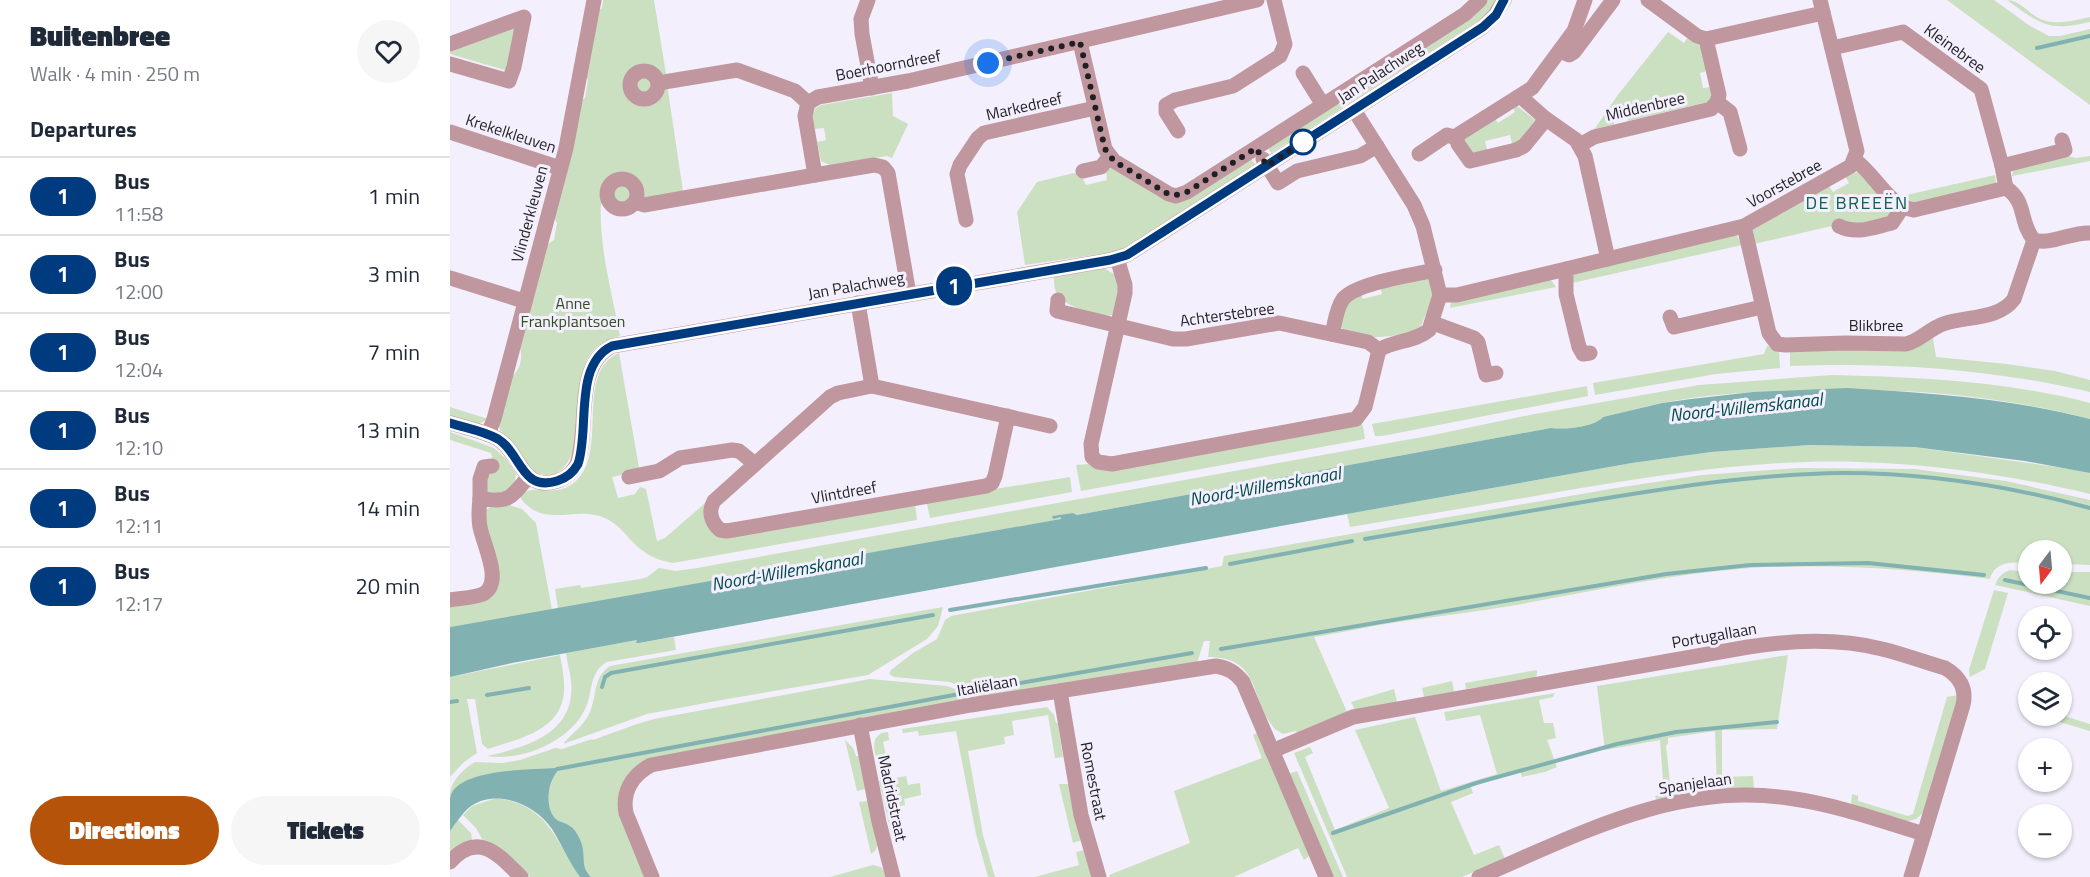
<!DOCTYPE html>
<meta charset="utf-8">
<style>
:root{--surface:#fff;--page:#f6f6f7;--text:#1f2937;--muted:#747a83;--line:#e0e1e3;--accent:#b45309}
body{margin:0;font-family:"Titillium Web",sans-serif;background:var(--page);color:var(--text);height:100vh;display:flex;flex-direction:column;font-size:22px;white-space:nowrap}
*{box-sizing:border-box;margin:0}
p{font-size:20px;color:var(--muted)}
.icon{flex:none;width:33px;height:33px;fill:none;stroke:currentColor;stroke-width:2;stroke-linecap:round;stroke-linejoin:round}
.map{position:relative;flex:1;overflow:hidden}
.panel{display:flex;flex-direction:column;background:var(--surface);width:450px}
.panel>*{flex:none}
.badge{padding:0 12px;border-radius:20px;font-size:21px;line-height:39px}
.needle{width:39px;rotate:196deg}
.buttons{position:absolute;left:1568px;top:540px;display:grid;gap:12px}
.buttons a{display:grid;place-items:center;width:54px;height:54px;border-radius:50%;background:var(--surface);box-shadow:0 2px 4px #0004;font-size:30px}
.you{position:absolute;width:30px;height:30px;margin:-15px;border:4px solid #fff;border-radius:50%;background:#1a73e8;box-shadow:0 0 0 9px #1a73e833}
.map>.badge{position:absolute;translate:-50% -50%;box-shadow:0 0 0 3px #fff}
h2{padding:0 30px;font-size:22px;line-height:54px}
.round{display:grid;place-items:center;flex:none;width:63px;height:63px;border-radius:32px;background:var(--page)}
.headline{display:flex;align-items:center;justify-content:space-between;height:102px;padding:0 30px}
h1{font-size:28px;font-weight:800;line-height:45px}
.action{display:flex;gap:12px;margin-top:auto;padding:12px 30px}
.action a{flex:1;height:69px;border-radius:36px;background:var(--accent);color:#fff;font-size:24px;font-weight:800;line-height:69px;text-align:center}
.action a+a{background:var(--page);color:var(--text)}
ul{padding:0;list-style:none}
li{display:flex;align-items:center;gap:18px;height:78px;padding:0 30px;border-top:2px solid var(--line)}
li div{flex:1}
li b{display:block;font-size:22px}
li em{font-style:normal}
li .badge{min-width:66px;font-weight:700;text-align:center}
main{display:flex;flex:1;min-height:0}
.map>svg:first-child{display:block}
</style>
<main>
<section class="panel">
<div class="headline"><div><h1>Buitenbree</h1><p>Walk · 4 min · 250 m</p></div><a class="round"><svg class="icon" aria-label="heart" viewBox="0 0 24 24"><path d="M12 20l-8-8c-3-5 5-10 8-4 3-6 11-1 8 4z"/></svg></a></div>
<h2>Departures</h2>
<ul>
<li><span class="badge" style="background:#003b80;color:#fff">1</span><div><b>Bus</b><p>11:58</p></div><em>1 min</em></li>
<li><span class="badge" style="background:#003b80;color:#fff">1</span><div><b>Bus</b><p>12:00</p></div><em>3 min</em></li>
<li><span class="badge" style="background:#003b80;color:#fff">1</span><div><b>Bus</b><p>12:04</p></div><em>7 min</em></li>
<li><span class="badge" style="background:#003b80;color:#fff">1</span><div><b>Bus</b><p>12:10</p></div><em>13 min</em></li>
<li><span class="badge" style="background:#003b80;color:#fff">1</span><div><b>Bus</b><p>12:11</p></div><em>14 min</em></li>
<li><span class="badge" style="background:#003b80;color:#fff">1</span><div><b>Bus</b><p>12:17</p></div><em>20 min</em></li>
</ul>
<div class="action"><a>Directions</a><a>Tickets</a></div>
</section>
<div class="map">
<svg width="1640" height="877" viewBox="0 0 1640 877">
<rect width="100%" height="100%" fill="#f3effd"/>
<g fill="#cbe0c1">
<path d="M153 0H204L216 74 208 75C188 47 158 88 185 100 189 102 195 102 199 100 207 97 209 88 217 84L233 191 193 198C191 192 190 186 186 181 174 167 154 176 152 193 146 236 162 293 170 336 101 350 151 446 106 474L99 476 86 473 76 464 66 446 50 430 48 422 61 377C70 371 73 358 70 348L98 244 104 240 107 223 104 218 130 101 135 98 138 80 135 75 148 11 152 8Z"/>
<polygon points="1037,0 1047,0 1033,18 821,153 817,147"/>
<polygon points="1497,0 1544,0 1580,26 1599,36 1610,36 1640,29 1640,105"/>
<path d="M1557 0C1568 0 1576 10 1585 16 1602 27 1621 21 1640 17V22C1598 32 1590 24 1557 0Z"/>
<polygon points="68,26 58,71 0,54 0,49"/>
<polygon points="1218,32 1234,43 1239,36 1251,47 1257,71 1250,73 1253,88 1261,87 1262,101 1178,121 1176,112 1163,116 1164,124 1144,130 1167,96"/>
<circle cx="194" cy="83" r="10"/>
<polygon points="442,93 443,116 458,124 442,158 437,156 380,165 371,161 367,142 376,140 374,128 365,129 362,117 365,109 371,105"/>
<polygon points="1066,105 1085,120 1068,142 1062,144 1060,135 1035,141 1037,150 1024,153 1018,151 1013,139 1044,118 1048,123 1065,112 1062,106"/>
<polygon points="1617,156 1626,158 1640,156 1640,161 1562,176 1563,170"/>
<polygon points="800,158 805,164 676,248 664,252 575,265 567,212 587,182 624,173 631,175 636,185 657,180 656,170 662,166 707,196 715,199"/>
<polygon points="1408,172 1442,207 1443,211 1438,218 1399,225 1386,225 1304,244 1302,233 1303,227 1379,186 1383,192 1399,183 1395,176"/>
<polygon points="1545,175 1546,184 1462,204 1456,202 1452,196"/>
<circle cx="172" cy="193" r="10"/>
<polygon points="1286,234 1292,245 1122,283 1124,274"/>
<path d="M649 269H655L666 275 671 290 664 314C652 320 616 307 608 295 604 290 604 283 604 277Z"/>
<path d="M980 278 984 295 970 328 967 331C942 336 912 344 889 326L895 300 910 292 913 299 932 294 930 286Z"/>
<polygon points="1100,279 1106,287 1000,308 1001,302"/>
<path d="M1483 338 1486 357 1557 364 1605 371 1640 380V392C1542 369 1441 362 1340 366V350Z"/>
<polygon points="1317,346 1329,349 1330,368 1266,374 1145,395 1143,383 1314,354"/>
<path d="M169 353 189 468 184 472 162 477 168 498 185 494 190 487 196 489 207 541 215 538 254 504 259 527 465 502 467 520 223 563C212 561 202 558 193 551 175 538 170 520 145 515 122 510 98 523 78 506 74 503 71 500 70 495 87 482 105 500 126 481 159 451 124 372 169 353Z"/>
<path d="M1382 375C1469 377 1555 381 1640 403V419C1542 393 1439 387 1338 391 1296 392 1252 395 1211 403 1192 407 1173 413 1153 417 1145 427 1114 430 1101 428L627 515 623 513 603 516 611 517 612 519 108 609 105 589 130 585 131 588 191 579 197 577 209 568 226 571 247 568 978 436 1085 414 1249 385Z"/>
<polygon points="1137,386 1138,396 932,436 925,436 922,424"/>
<polygon points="0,407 38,419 29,424 0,416"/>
<polygon points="910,422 913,426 915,439 631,491 626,465 639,464 649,470"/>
<polygon points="0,432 44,448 56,459 66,474 64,485 55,493 39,493 35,489 35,475 48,471 49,463 43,461 41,453 0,440"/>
<path d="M1360 445 1464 447 1621 469 1640 473V494C1573 478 1503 467 1434 463 1329 456 1223 473 1119 490 1046 503 973 515 900 527L897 514 1182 463 1261 452Z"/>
<path d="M1347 468 1465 469 1556 481 1640 500V565L1611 564V550H1578V563C1562 562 1545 561 1540 579 1460 569 1379 563 1299 568 1221 574 1143 591 1066 605 1031 611 997 615 962 620 929 624 897 632 864 637L897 712 847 733 846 731 833 734 825 729C799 699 812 657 758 657L760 641H754L748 660 746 663 523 700 520 691 500 682 444 677 439 674 441 670 463 653 487 639 495 620 501 616 772 566 774 556 1166 488 1252 475Z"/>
<polygon points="620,477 622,492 480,518 476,500"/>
<polygon points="56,504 72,509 86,523 102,610 0,627 0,605 37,598 35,510 44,505"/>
<path d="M1560 570 1578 572V584H1611V572H1640V606L1545 585C1548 577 1552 573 1560 570Z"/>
<polygon points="1544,590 1558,593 1535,669 1520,677 1519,670"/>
<path d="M493 607 488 626 477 639 418 675 277 699 197 714 113 744C122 733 134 726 140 712 147 695 143 677 160 666Z"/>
<path d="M224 637 226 650 157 662C139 672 143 691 136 707 122 741 71 762 37 756 71 748 117 737 121 695 123 682 118 667 116 653L187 640 189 643Z"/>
<path d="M110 655C112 667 115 680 114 692 111 731 68 739 38 749L32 744 25 699H17L27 753 14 762 0 777V677Z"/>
<polygon points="1338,655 1327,729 1272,730 1272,777 1303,776 1304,789 1267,789 1265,731 1218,738 1218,744 1216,745 1220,783 1251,778 1253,791 1206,799 1205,796 1214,794 1210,740 1155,750 1147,686"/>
<polygon points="1087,670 1087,675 1084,678 1016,689 1015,683"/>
<path d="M420 679 497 686 513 692 519 701 206 757 173 783 196 877H141L137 872 121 826C114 824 107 822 103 816 95 804 99 783 107 772L9 785 0 796C0 782 13 769 25 762L52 763 70 760 105 748 112 749 142 739 143 740 184 725 204 719Z"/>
<polygon points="1002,681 1004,692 974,697 972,688"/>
<polygon points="944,689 947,702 905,710 901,702"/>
<polygon points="1105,693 1103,697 1089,700 1094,723 1103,723 1106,738 1097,740 1107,767 1095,772 1072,777 1070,771 1021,787 1023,793 1001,802 1024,855 1049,845 1055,859 1012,877 897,877 844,753 860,747 863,753 855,757 885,830 939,808 905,730 965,717 991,791 1047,774 1030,715 996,721 994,712"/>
<polygon points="1508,695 1508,701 1473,813 1466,819 1456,822 1401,805 1402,794 1408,796 1408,801 1458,816 1463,814 1497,697"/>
<polygon points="597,707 604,715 606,723 608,723 613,757 605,758 598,715 562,721 564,735 554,737 555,744 518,751 533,835 545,877 538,877 526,834 506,731 469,736 468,731 453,733 452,729"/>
<polygon points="1611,715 1640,724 1640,731 1589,716"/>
<polygon points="438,732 439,740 433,742 439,770 429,772 424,748 425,739 431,733"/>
<polygon points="809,732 859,853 858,857 854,860 848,848 784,877 660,877 659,875 740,843 724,791 812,758 803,735"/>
<polygon points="395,740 403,748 406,756 409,756 415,789 407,791"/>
<polygon points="847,771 893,877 882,877 838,774"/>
<polygon points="456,776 458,785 470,783 471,795 454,799 455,805 446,807 452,835 442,837 429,781"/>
<polygon points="609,784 619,784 632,840 623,843"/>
<path d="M46 798C98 805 104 838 130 877H80L60 857 32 839 26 828 13 815 22 806Z"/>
<polygon points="418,801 427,845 426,850 421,854 409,802"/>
<polygon points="8,820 21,833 22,840 4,848 0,852 0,831"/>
<polygon points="634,850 642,877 585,877 629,865 626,852"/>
<polygon points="423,865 431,867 437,877 380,877"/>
</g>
<g fill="#82b1b2">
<path d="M1397 388C1479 393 1560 398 1640 419V473L1575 461 1464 447 1360 445 1261 452 1182 463 897 514 189 643H186L187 640 62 663 0 677V627L611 519V517L603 519 602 516 623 513 627 515 1101 428C1114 430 1145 427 1153 417L1212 403 1241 399 1303 392Z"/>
<path d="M106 768 107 772C98 783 95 805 104 817 109 823 115 822 120 826 125 829 129 837 131 842 136 855 130 866 141 877H130C119 862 112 845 102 829 86 805 48 788 21 806 13 812 6 823 0 831 0 821 0 808 0 798 6 768 82 770 106 768Z"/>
</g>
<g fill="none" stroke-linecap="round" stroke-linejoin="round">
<g stroke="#82b1b2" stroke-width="4">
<polyline points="1587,48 1640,36"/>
<path d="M915 539C984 527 1052 516 1121 504 1211 489 1301 474 1393 473 1476 473 1560 486 1640 508"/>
<polyline points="780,564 902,541"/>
<polyline points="1555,580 1640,598"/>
<polyline points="500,610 756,568"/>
<polyline points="771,649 1216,574 1300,565 1418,563 1534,575"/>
<polyline points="152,687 155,677 161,673 483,615"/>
<polyline points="524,691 742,653"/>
<polyline points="37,695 79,688"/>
<polyline points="0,702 7,701"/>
<polyline points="107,769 509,694"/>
<polyline points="883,833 1026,783 1167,744 1226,732 1327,722"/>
</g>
<g stroke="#c0979f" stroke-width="15">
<polyline points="418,0 411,19 412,34 422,88"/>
<polyline points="1198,0 1247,36 1256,39 1373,13"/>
<polyline points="630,42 655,149 664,161 719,194 726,196 737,192 1015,14 1030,0"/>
<polyline points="0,44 74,17 64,67 59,81 0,64"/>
<polyline points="1382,48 1453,32 1531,89 1552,166 1556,188"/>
<polyline points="1110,51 1119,55 1124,52 1163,0"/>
<circle cx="194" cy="85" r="14"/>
<polyline points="853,73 873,105"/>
<polyline points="208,83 287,70 345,91 358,103"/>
<polyline points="1070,96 1096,119 1126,140 1135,156 1158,259"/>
<polyline points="1267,102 1280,112 1290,149"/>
<polyline points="1096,119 1074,146 1066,150 1020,161 1008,144 1007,138 1009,134 1082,88 1124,31 1135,0"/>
<polyline points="728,131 716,112 716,105 725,100 783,86 830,56 835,44 824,0"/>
<polyline points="0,132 110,168"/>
<polyline points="1130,145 1144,137 1261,109 1267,102 1269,95 1256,39"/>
<polyline points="969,154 997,135 1007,138"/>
<polyline points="813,159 828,183 847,171 910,156 927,146"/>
<path d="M1405 160C1426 175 1438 206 1464 210L1556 188C1577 201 1569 223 1584 240 1602 245 1621 232 1640 233"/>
<polyline points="1552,166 1615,150 1612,140"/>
<polyline points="633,171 651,167 660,156"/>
<circle cx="172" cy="194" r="15"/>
<polyline points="185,202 194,205 365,175"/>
<polyline points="516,220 507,174 510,165 528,138 534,133 645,108"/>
<path d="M1294 226 1319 333 1327 344 1335 345 1395 343 1456 344C1470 341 1479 329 1493 324 1515 316 1549 320 1564 299L1584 240"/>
<path d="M1389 226C1407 235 1424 227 1442 223L1452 208"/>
<path d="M667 258 675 285V293L641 444 642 457 648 462 662 464 906 419 915 407 929 350C945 340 965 342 979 330L990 295 973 226 964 205 904 110"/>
<polyline points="0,278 74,301"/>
<polyline points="459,294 438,173 433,167 424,165 365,175 355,116 358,103 368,97 458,81 807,0"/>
<polyline points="990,295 1007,295 1116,269"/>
<polyline points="608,300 607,311 723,339 736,339 829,323 918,342 929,350"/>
<polyline points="408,303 422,386"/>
<polyline points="1220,317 1224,327 1312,307"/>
<polyline points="983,323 1024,338 1028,342 1036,375 1046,373"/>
<path d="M882 334C885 323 886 309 893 299 906 283 963 275 985 270"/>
<polyline points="1140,353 1133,354 1129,347 1116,294 1116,269 1294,226 1401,166 1407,151 1370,0"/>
<path d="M558 416 545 476 542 483 536 486 277 531 270 530C261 522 258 511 264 501L380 397 388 393 422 386 600 426"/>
<path d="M0 423C16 428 35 431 48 439 71 453 71 492 107 481 117 478 123 472 127 464 140 428 123 366 162 346L660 260 677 255 1033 27 1045 15 1054 0"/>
<polyline points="38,434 44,419 116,148 144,0"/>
<polyline points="179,477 209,471 230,458 282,450 289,451 305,464"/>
<polyline points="30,498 30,479 34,467 42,466"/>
<path d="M0 600C10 598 24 598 33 594 54 583 33 544 30 527 28 518 29 508 30 498 58 504 61 498 78 477"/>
<polyline points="610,691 631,815 649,877"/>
<polyline points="410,725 429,822 443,877"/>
<path d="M822 751 903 717 1298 647C1342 640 1388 638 1432 649 1453 654 1474 662 1495 668 1509 676 1517 688 1513 705L1461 877"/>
<path d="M0 862C28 830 49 855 71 877"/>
<path d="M202 877 176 813C172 792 182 775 201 765L521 705 766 666C778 668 785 672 793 682L876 877"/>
<path d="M1029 877C1130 834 1225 782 1338 798 1384 804 1429 820 1474 834"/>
</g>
</g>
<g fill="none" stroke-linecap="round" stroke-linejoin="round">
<defs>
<path id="line" d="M0 423C16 428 34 431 48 439 71 453 71 492 107 481 117 478 123 473 128 464 140 429 123 365 162 346L660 260 677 255 1033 27 1046 15 1054 0"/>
</defs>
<use href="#line" stroke="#fff" stroke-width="14"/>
<use href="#line" stroke="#003b80" stroke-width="9"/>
<polyline stroke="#211f24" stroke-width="6" stroke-dasharray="0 10.8" points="538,63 630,42 655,149 664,161 718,194 726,195 737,192 806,148 817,166 853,142"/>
</g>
<circle fill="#fff" stroke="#003b80" stroke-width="3" cx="853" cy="142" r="12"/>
<g text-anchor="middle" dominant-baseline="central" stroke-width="6" stroke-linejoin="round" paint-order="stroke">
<g font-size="16" fill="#211f24" stroke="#f3effd">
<text transform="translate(1505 48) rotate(36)">Kleinebree</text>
<text transform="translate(438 65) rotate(-11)">Boerhoorndreef</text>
<text transform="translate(930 72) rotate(-33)">Jan Palachweg</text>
<text transform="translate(574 106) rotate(-13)">Markedreef</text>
<text transform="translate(1195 106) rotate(-13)">Middenbree</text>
<text transform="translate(61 133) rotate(18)">Krekelkleuven</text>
<text transform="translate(1334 183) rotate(-29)">Voorstebree</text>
<text transform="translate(79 214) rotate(-75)">Vlinderkleuven</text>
<text transform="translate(406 285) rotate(-10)">Jan Palachweg</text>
<text transform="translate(777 314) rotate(-8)">Achterstebree</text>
<text x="1426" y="325">Blikbree</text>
<text transform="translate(394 492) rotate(-10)">Vlintdreef</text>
<text transform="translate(1264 635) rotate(-10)">Portugallaan</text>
<text transform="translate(537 685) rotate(-10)">Italiëlaan</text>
<text transform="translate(644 781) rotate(79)">Romestraat</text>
<text transform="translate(1245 783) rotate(-8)">Spanjelaan</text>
<text transform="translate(443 798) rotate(78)">Madridstraat</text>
</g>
<g font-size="16" fill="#304d1f" stroke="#f3effd">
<text x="123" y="303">Anne<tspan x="123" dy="18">Frankplantsoen</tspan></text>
</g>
<g font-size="18" letter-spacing="1.5" fill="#106250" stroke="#f3effd">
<text x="1407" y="202">DE BREEËN</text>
</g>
<g font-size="18" font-style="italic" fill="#004a4c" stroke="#f3effd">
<text transform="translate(1296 407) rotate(-6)">Noord-Willemskanaal</text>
<text transform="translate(815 486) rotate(-10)">Noord-Willemskanaal</text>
<text transform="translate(337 571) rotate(-10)">Noord-Willemskanaal</text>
</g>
</g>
</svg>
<div class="buttons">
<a><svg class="needle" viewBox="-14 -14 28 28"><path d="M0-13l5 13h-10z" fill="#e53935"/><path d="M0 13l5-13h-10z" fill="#747a83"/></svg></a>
<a><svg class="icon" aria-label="locate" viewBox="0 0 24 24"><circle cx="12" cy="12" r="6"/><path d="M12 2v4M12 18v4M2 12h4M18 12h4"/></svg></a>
<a><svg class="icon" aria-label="layers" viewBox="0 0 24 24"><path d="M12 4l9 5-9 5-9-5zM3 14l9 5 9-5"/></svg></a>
<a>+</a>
<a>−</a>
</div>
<div class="you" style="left:538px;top:63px"></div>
<b class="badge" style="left:504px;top:286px;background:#003b80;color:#fff">1</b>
</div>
</main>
